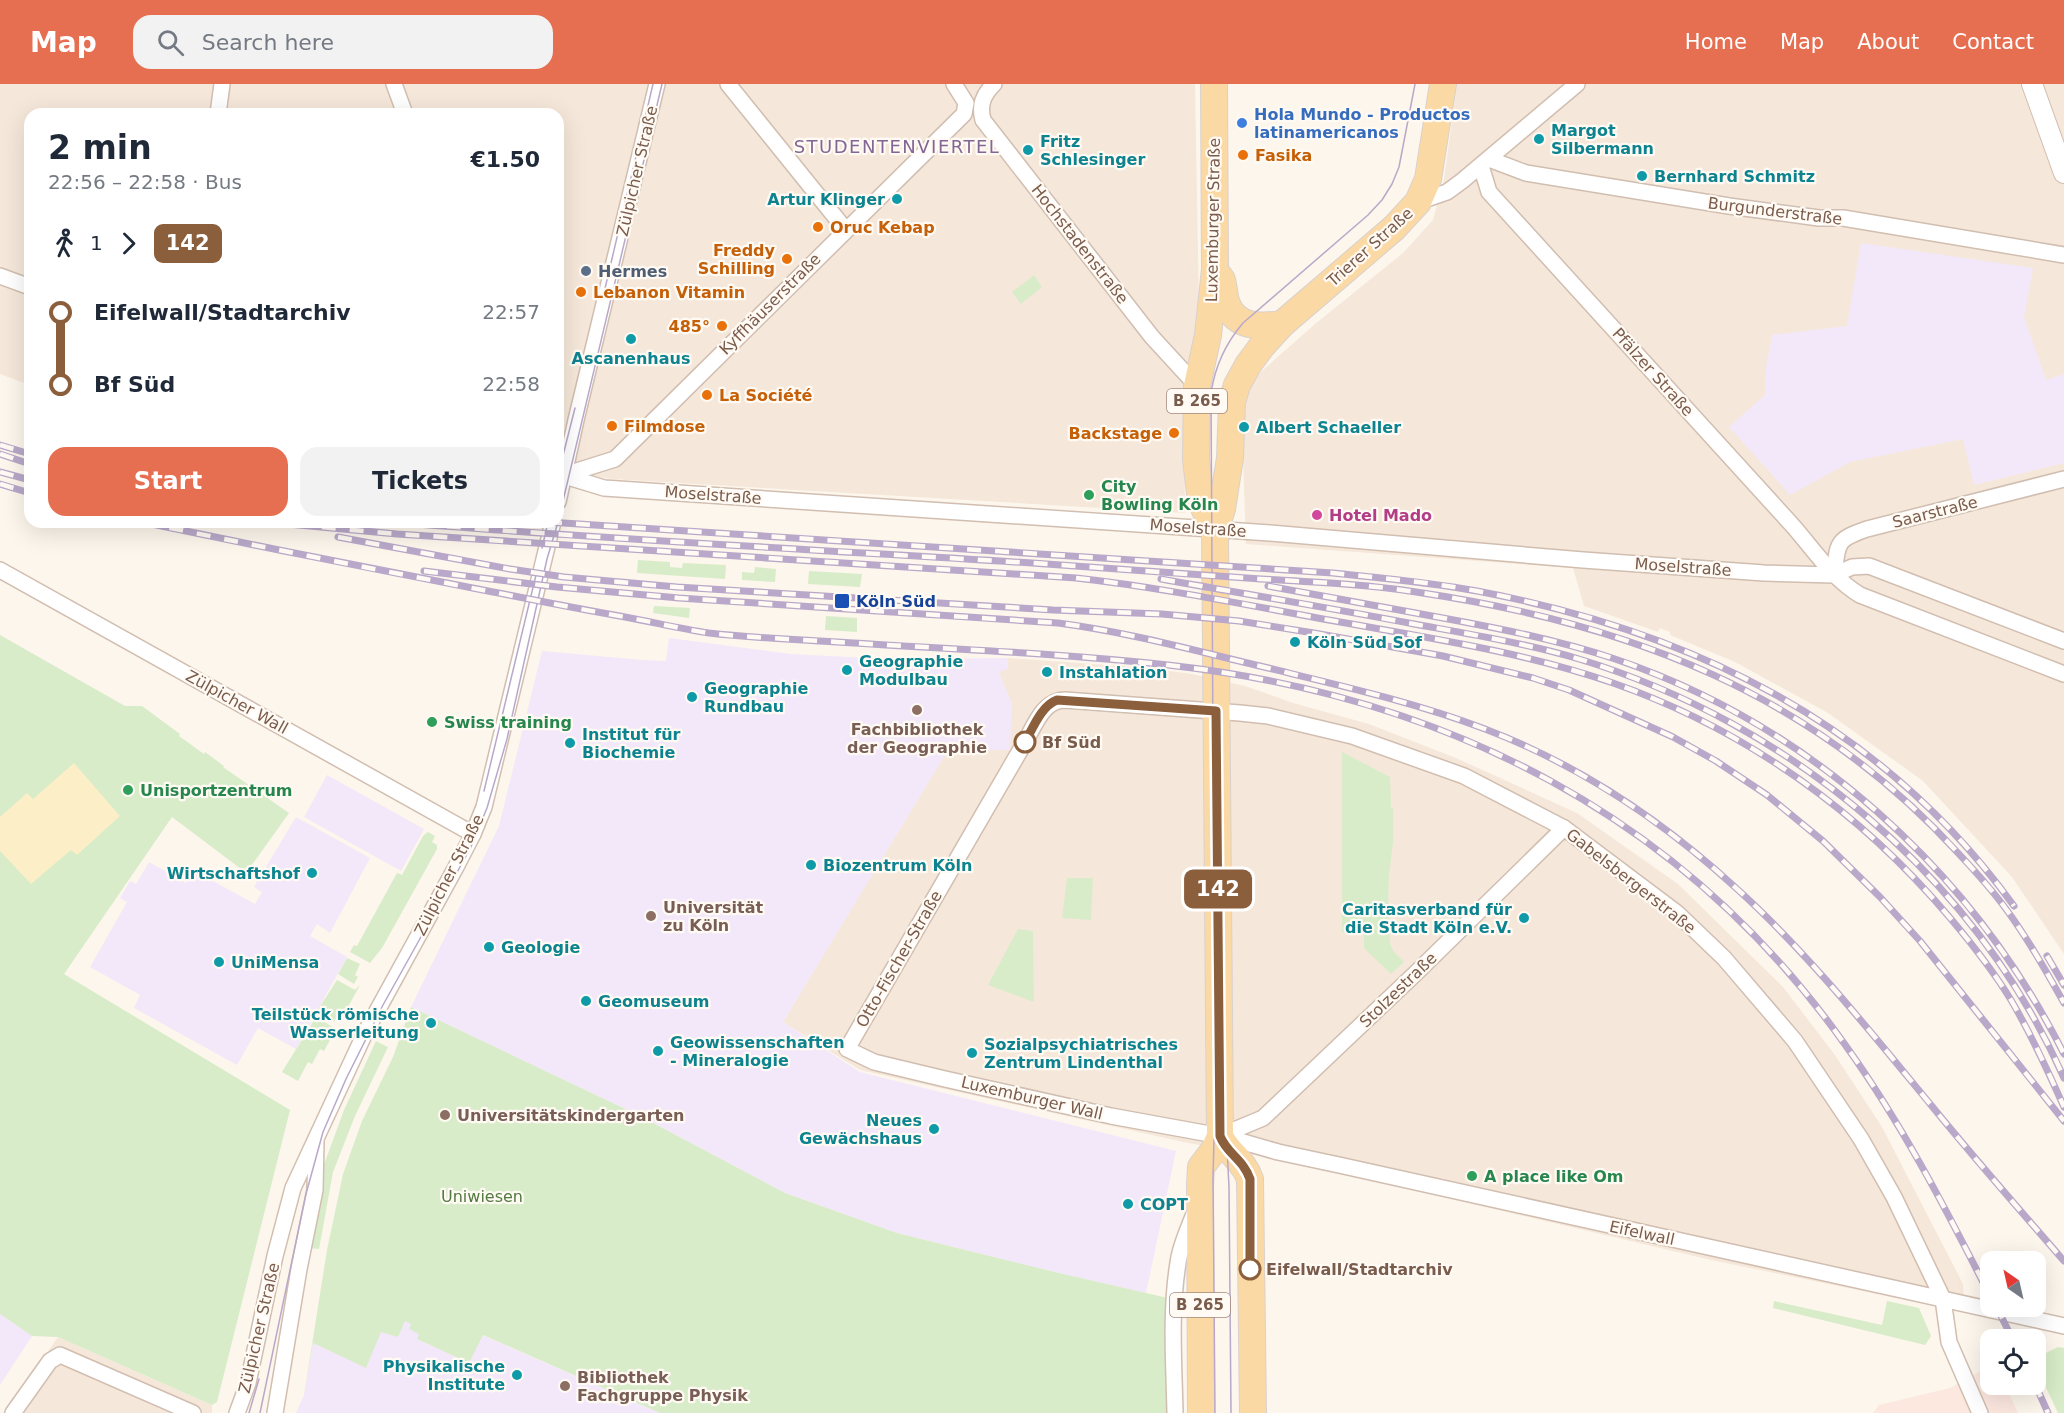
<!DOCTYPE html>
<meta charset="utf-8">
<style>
:root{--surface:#fff;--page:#f2f2f3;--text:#1f2937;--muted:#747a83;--accent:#e76f51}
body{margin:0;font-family:"DejaVu Sans",sans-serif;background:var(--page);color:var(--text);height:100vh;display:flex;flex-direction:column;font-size:22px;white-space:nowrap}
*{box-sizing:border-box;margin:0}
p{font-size:20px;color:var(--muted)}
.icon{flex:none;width:33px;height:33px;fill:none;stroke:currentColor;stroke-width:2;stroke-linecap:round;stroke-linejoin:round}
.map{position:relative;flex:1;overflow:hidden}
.sheet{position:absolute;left:24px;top:24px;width:540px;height:420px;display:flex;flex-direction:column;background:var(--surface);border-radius:18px;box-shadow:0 6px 24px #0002}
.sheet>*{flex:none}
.badge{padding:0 12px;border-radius:9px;font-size:21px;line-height:39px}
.needle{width:39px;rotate:326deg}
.controls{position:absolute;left:1980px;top:1167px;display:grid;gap:12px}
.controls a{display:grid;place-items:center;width:66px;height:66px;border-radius:12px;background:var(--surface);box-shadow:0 6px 24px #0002;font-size:30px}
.map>.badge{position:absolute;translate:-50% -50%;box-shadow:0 0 0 3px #fff}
.legs{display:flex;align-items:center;gap:9px;height:66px;padding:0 24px;font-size:20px}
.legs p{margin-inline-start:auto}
.head{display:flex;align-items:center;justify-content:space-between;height:102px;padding:0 24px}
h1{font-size:33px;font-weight:700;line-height:45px}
.primary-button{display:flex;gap:12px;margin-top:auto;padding:12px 24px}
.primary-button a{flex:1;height:69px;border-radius:18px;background:var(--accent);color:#fff;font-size:24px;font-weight:700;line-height:69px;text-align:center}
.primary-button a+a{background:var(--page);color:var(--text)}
ul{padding:0 24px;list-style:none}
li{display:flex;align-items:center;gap:21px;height:72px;font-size:22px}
li i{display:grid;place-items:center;width:9px;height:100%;margin:0 8px;background:currentColor}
li i::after{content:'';width:15px;height:15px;margin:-8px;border:4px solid;border-radius:50%;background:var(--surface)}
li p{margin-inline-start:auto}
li:first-child i{background:linear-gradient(#0000 50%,currentColor 0)}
li:last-child i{background:linear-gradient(currentColor 50%,#0000 0)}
header{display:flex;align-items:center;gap:36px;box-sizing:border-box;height:84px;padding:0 30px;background:var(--accent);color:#fff}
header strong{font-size:28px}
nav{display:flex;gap:33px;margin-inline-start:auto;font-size:21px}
.search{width:420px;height:54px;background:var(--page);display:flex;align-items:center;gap:15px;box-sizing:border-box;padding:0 21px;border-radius:18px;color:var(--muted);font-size:22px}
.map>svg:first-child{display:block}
</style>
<header>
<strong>Map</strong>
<div class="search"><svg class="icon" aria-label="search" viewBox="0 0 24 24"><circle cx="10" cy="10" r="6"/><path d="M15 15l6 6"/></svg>Search here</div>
<nav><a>Home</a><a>Map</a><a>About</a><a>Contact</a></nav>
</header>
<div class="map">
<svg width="2064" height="1329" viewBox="0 0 2064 1329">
<rect width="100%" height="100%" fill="#fdf6ec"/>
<g fill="#f5e8da">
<polygon points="0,0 1195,0 1199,224 1198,239 1184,300 1185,429 612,395 579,390 558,382 558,30 30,30 30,301 0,290"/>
<polygon points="1457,0 2064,0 2064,870 2012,793 1923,697 1828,629 1735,578 1670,551 1670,548 1660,544 1658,548 1584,522 1573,484 1246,460 1241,318 1246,301 1315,240 1403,169 1433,136 1444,95"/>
<polygon points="1008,574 1148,584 1192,590 1245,602 1293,619 1369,640 1456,674 1577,729 1678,800 1783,903 1835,971 1882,1043 1963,1200 1965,1228 1711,1176 1281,1075 1188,1059 860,986 783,938 948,665 1012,620 1000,592 1000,586 1007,586"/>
<polygon points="58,1253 212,1321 212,1329 5,1329"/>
</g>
<polygon fill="#fde8e0" points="1990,1282 1990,1300 2005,1301 2018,1329 1873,1329 1879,1321 1950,1304"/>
<g fill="#f3e8fa">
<polygon points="1861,159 2033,184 2024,233 2046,296 2064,290 2064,379 1974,401 1963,355 1850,378 1790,411 1768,386 1729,343 1765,311 1765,289 1772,251 1847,242"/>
<polygon points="669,554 791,570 886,575 1008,574 1007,586 1001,586 1000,592 1012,620 1010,666 948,666 783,938 860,988 1176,1067 1146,1209 1059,1189 897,1149 785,1109 638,1031 411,923 499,742 542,567 643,576 666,577"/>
<polygon points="327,691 424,745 401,787 304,733"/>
<polygon points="296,733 370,774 330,849 317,840 310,852 347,873 296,965 258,944 237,981 134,924 140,911 90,883 127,818 120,814 130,797 136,800 149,778 186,799 193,786 255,820 262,808 254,803"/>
<polygon points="0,1230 32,1252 0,1301"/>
<polygon points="405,1237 411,1240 409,1245 420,1250 417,1255 469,1279 482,1251 660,1329 296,1329 304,1311 313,1259 381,1248"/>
</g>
<g fill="#d8ecc9">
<polygon points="1034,191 1042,203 1021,220 1012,208"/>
<polygon points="638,476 670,478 670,483 682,484 683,479 726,481 725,495 637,489"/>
<polygon points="755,483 776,485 775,498 742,496 742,488 754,489"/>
<polygon points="809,487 862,490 860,503 808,500"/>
<polygon points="654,522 690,524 689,534 653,529"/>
<polygon points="826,532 857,534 857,548 825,546"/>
<polygon points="0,551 125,622 142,622 180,650 179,652 204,670 205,668 224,682 223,683 289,729 254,778 245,788 172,733 64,890 290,1026 217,1318 212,1321 58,1253 32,1252 0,1230"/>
<polygon points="1342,668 1390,693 1391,724 1393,724 1393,759 1389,791 1388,822 1390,860 1394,868 1404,878 1391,890 1364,864 1364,851 1342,848"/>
<polygon points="428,748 435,752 432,758 437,761 437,765 382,864 370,879 350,868 354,861 357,862 397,789 402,791 423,752"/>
<polygon points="1067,794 1093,794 1091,836 1062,834"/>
<polygon points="1018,845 1033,847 1034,918 988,901"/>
<polygon points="347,874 360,880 355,891 358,893 354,900 338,890"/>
<polygon points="337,896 355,906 360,901 342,934 337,932 334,938 317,927"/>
<polygon points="411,923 638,1031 785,1109 897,1149 1059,1189 1168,1214 1169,1329 660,1329 483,1251 469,1279 417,1255 419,1250 409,1245 411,1240 405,1237 398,1253 381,1248 366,1284 313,1259 304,1311 327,1166 343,1090 362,1037 393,973"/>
<polygon points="316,933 336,945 324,967 320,965 312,980 308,978 298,997 282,988"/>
<polygon points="376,957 388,963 355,1032 333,1088 319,1165 308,1164 321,1089 344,1026"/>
<polygon points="1774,1217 1882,1241 1887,1217 1919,1224 1931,1252 1925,1261 1773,1224"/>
<polygon points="2058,1263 2064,1264 2064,1329 2058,1329 2042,1295 2046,1269"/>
</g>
<polygon fill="#fcefc7" points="74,679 120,732 77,771 71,766 31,800 0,767 0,733 27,709 33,715"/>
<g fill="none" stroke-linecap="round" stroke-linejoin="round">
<defs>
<g id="minor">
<polyline points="394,0 405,30"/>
<polyline points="728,0 845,145"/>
<path d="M994 0C983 11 979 21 983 36L1152 253 1197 302"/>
<polyline points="218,30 222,0"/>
<polyline points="1489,75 1526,89 1729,122 1819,134 1843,134 2064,171"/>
<path d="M1481 82 1489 108 1793 442C1814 466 1832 494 1860 511L2064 590"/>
<polyline points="1418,118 1447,108 1462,97 1577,0"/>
<polyline points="0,192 30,203"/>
<polyline points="558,390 604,404 1270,449 1583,476 1764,489 1834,491 1852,483 1869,482 2064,557"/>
<polyline points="564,391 615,375 964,30 966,19 954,0"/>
<polyline points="558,418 576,336 657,0"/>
<polyline points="0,486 473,750"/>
<path d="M1834 491C1838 459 1835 456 1867 445L2064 395"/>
<polyline points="1220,1052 1263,1034 1417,888 1564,744"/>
<polyline points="13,1329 50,1277 60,1271 193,1329"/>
<polyline points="237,1329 248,1299 275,1172 293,1104 365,949 456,783 473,750 484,723 553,438"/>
<polyline points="275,1329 299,1185 315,1106 316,1057"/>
<path d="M1175 1329C1174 1280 1170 1228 1178 1179 1180 1162 1188 1146 1194 1130"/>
<path d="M1980 1329 1949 1258 1943 1215 1894 1113 1861 1055 1795 957 1724 874 1677 829 1564 744 1464 692 1352 652 1268 632 1240 629 1065 616C1043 616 1035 641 1025 658L847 965 874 978 945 995 1111 1032 1226 1053 1278 1068 1339 1081 2064 1242"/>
</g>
<polyline id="tertiary" points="2032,0 2064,89"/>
<g id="primary">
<polyline points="1214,0 1215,185 1208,251 1197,302 1196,375 1200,410 1204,424 1215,447"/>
<path d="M1220 193 1222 196C1224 203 1224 213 1227 220 1236 244 1260 243 1282 240"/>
<polyline points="1201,1329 1200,1101 1201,1083 1214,1066 1220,1052"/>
<path d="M1253 1329 1250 1095C1243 1075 1228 1070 1220 1052L1215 447 1222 425 1230 374 1232 318 1237 301 1248 281 1262 262 1282 240 1394 144 1418 118 1428 95 1443 0"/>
</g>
</defs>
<use href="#minor" stroke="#d1beb0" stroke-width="18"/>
<use href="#tertiary" stroke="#d1beb0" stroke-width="22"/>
<use href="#primary" stroke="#dad1cd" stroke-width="28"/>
<use href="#minor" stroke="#fff" stroke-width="15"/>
<use href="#tertiary" stroke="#fff" stroke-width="20"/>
<use href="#primary" stroke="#fbd9a5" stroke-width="26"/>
<g stroke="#b9a8c9" stroke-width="1.5">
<polyline points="603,213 653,0"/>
<polyline points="558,391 575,324"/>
<polyline points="558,438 662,0"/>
<polyline points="542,464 548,438"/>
<polyline points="484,707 536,491"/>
<polyline points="1224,1005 1229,1103 1231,1329"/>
<polyline points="249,1329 259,1295"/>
<polyline points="260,1329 306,1110 323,1048 346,995 383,921 470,765 487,724 507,655 547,475 558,438"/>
<path d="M1215 1329 1213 1093 1215 1017 1211 309C1215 282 1225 260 1243 239L1368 131 1382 116 1392 100 1399 83 1415 0"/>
</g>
<defs>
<g id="rail">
<polyline points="0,361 30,370"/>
<polyline points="0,370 30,380"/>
<polyline points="0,388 30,396"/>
<polyline points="0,400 30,409"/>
<path d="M142 438C257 462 373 485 488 507 534 516 579 525 625 533 653 538 681 545 709 549 751 554 795 555 837 558 948 565 1058 569 1168 581 1445 612 1683 731 1846 962 1902 1040 1947 1127 1990 1212"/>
<path d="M266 438 397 450 1076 494C1167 504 1256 523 1346 539 1436 555 1527 569 1613 599 1745 645 1861 728 1951 835 1972 860 1994 888 2011 916 2031 950 2048 987 2064 1023"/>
<path d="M391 438C604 455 818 466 1032 479 1108 484 1185 490 1261 495 1313 498 1365 500 1416 508 1628 539 1812 609 1958 769 1975 787 1992 806 2006 825 2028 855 2046 887 2064 919"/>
<path d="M548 438 1333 489C1381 494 1429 498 1477 507 1694 548 1882 640 2014 822"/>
<polyline points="338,453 510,485 564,493 677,503 1053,526 1162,530 1239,537 1314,549 1443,572 1533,594 1569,606 1673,653 1716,677 1767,711 1823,757 1880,813 1920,857 2064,1037"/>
<path d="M424 487 557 503 679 514 1058 539C1128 548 1196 567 1264 583 1338 601 1414 618 1485 645 1577 680 1663 737 1736 804 1808 869 1869 946 1931 1021 1974 1074 2019 1125 2064 1177"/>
<path d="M1161 495C1246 510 1330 524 1414 540 1469 550 1525 559 1579 575 1790 639 1974 792 2064 994"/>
<path d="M1268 502C1319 511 1370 521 1421 530 1487 542 1552 554 1615 575 1810 641 1972 787 2064 970"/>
<polyline points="2047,872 2064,901"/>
<polyline points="1996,1222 2013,1256"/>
<polyline points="2035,1300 2048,1329"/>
</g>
</defs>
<use href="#rail" stroke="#b9a8c9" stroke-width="7"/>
<use href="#rail" stroke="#fffaf3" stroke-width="4.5" stroke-dasharray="14" stroke-linecap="butt"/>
</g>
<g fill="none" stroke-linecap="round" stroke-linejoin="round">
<defs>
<path id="line-1" d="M1025 658C1033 644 1041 622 1057 616L1216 627 1220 1052C1227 1070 1243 1075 1250 1095V1185"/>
</defs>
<use href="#line-1" stroke="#fff" stroke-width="14"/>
<use href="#line-1" stroke="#8b5e3c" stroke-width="9"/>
</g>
<circle fill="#3f7fe0" stroke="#fffaf3" stroke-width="2" cx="1242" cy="39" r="6"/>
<g fill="#0f9aa8" stroke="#fffaf3" stroke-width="2">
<circle cx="1539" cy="55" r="6"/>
<circle cx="1028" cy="66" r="6"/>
<circle cx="1642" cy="92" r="6"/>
<circle cx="897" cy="115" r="6"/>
<circle cx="631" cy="255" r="6"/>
<circle cx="1244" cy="343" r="6"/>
<circle cx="1295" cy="558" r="6"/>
<circle cx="847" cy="586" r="6"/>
<circle cx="1047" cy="588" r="6"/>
<circle cx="692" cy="613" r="6"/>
<circle cx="570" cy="659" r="6"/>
<circle cx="811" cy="781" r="6"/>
<circle cx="312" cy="789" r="6"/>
<circle cx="1524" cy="834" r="6"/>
<circle cx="489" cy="863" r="6"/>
<circle cx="219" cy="878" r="6"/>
<circle cx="586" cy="917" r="6"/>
<circle cx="431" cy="939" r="6"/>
<circle cx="658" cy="967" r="6"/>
<circle cx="972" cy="969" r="6"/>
<circle cx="934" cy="1045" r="6"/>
<circle cx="1128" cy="1120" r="6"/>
<circle cx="517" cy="1291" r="6"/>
</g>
<g fill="#e8710a" stroke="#fffaf3" stroke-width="2">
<circle cx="1243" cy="71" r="6"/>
<circle cx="818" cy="143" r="6"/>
<circle cx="787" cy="175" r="6"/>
<circle cx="581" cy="208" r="6"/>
<circle cx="722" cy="242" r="6"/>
<circle cx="707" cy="311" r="6"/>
<circle cx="612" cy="342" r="6"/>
<circle cx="1174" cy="349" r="6"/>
</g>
<circle fill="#5c6f8a" stroke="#fffaf3" stroke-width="2" cx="586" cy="187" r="6"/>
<g fill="#2e9e5b" stroke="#fffaf3" stroke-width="2">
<circle cx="1089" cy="411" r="6"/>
<circle cx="432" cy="638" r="6"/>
<circle cx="128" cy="706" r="6"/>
<circle cx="1472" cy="1092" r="6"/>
</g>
<circle fill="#d1479c" stroke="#fffaf3" stroke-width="2" cx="1317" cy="431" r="6"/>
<rect fill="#1a4fb4" stroke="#fffaf3" stroke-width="2" x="834" y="509" width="16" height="16" rx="3"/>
<g fill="#8d6e63" stroke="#fffaf3" stroke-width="2">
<circle cx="917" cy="626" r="6"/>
<circle cx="651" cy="832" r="6"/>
<circle cx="445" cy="1031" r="6"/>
<circle cx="565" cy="1302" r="6"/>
</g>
<g fill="#fff" stroke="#8b5e3c" stroke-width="3">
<circle cx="1025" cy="658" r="10"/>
<circle cx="1250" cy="1185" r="10"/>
</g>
<g text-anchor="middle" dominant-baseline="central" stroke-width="4.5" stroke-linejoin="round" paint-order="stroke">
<g fill="#fffaf3" stroke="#a28b7f" stroke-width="1.5">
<rect x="1167" y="305" width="60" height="24" rx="4.5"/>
<rect x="1170" y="1209" width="60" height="24" rx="4.5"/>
</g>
<g font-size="15" font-weight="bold" fill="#7a5c4d">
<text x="1197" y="317">B 265</text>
<text x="1200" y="1221">B 265</text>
</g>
<g font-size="16" font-weight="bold" fill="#366cbe" stroke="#fffaf3" text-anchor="start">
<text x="1254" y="30">Hola Mundo - Productos<tspan x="1254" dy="18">latinamericanos</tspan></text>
</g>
<g font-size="16" font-weight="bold" fill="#0d838f" stroke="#fffaf3" text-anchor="start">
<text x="1551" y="46">Margot<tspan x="1551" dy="18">Silbermann</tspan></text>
<text x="1040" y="57">Fritz<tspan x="1040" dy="18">Schlesinger</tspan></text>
<text x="1654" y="92">Bernhard Schmitz</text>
<text x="885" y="115" text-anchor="end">Artur Klinger</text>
<text x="631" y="274" text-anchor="middle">Ascanenhaus</text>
<text x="1256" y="343">Albert Schaeller</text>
<text x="1307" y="558">Köln Süd Sof</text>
<text x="859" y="577">Geographie<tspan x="859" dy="18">Modulbau</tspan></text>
<text x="1059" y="588">Instahlation</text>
<text x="704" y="604">Geographie<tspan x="704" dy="18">Rundbau</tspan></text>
<text x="582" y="650">Institut für<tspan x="582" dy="18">Biochemie</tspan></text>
<text x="823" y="781">Biozentrum Köln</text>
<text x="300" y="789" text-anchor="end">Wirtschaftshof</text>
<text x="1512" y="825" text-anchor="end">Caritasverband für<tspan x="1512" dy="18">die Stadt Köln e.V.</tspan></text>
<text x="501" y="863">Geologie</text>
<text x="231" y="878">UniMensa</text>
<text x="598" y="917">Geomuseum</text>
<text x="419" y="930" text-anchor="end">Teilstück römische<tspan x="419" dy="18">Wasserleitung</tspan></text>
<text x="670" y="958">Geowissenschaften<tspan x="670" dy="18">- Mineralogie</tspan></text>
<text x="984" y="960">Sozialpsychiatrisches<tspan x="984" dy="18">Zentrum Lindenthal</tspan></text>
<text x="922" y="1036" text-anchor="end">Neues<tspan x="922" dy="18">Gewächshaus</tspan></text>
<text x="1140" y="1120">COPT</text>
<text x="505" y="1282" text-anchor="end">Physikalische<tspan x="505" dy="18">Institute</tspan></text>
</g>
<g font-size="16" font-weight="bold" fill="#c56008" stroke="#fffaf3" text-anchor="start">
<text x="1255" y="71">Fasika</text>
<text x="830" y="143">Oruc Kebap</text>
<text x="775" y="166" text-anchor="end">Freddy<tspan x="775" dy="18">Schilling</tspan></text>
<text x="593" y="208">Lebanon Vitamin</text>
<text x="710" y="242" text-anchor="end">485°</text>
<text x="719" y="311">La Société</text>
<text x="624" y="342">Filmdose</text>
<text x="1162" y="349" text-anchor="end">Backstage</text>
</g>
<g font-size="16" fill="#7a5c4d" stroke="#fffaf3">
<text transform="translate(637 87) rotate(-77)">Zülpicher Straße</text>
<text transform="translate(1775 127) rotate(7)">Burgunderstraße</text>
<text transform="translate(1213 136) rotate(-89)">Luxemburger Straße</text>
<text transform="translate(1080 160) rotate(52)">Hochstadenstraße</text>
<text transform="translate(1370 163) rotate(-42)">Trierer Straße</text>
<text transform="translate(770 220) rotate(-45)">Kyffhäuserstraße</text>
<text transform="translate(1653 288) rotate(48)">Pfälzer Straße</text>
<text transform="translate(713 411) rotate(4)">Moselstraße</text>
<text transform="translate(1935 428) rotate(-14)">Saarstraße</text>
<text transform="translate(1198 444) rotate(4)">Moselstraße</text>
<text transform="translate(1683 483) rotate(4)">Moselstraße</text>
<text transform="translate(237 618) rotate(29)">Zülpicher Wall</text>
<text transform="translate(449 791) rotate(-63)">Zülpicher Straße</text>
<text transform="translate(1631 797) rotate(38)">Gabelsbergerstraße</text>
<text transform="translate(899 875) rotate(-60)">Otto-Fischer-Straße</text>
<text transform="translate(1398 906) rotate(-44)">Stolzestraße</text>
<text transform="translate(1032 1014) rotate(13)">Luxemburger Wall</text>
<text transform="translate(1642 1149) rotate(12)">Eifelwall</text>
<text transform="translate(259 1244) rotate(-77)">Zülpicher Straße</text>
</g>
<g font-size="16" font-weight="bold" fill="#4e5e75" stroke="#fffaf3" text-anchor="start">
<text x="598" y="187">Hermes</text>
</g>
<g font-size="16" font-weight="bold" fill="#27864d" stroke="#fffaf3" text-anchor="start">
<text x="1101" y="402">City<tspan x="1101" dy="18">Bowling Köln</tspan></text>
<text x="444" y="638">Swiss training</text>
<text x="140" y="706">Unisportzentrum</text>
<text x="1484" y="1092">A place like Om</text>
</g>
<g font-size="16" font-weight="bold" fill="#b23c85" stroke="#fffaf3" text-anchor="start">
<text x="1329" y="431">Hotel Mado</text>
</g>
<g font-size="16" font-weight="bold" fill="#164399" stroke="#fffaf3" text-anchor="start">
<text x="856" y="517">Köln Süd</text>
</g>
<g font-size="16" font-weight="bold" fill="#785e54" stroke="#fffaf3" text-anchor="start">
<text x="917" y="645" text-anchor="middle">Fachbibliothek<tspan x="917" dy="18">der Geographie</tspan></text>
<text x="663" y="823">Universität<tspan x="663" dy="18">zu Köln</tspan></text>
<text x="457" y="1031">Universitätskindergarten</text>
<text x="577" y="1293">Bibliothek<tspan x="577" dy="18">Fachgruppe Physik</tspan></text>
</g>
<g font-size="16" font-weight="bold" fill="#7a5c4d" stroke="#fffaf3" text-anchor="start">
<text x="1042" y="658">Bf Süd</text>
<text x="1266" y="1185">Eifelwall/Stadtarchiv</text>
</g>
<g font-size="16" fill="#537a41" stroke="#fffaf3">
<text x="482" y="1112">Uniwiesen</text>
</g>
<g font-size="18" letter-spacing="1.5" fill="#846695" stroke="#fffaf3">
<text x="897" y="62">STUDENTENVIERTEL</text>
</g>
</g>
</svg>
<div class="controls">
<a><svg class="needle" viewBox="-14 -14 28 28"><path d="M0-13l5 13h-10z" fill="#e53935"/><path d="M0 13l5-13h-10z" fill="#747a83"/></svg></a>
<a><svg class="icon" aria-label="locate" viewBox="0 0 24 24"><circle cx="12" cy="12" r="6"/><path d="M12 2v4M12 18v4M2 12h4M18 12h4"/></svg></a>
</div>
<b class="badge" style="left:1218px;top:805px;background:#8b5e3c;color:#fff">142</b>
<section class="sheet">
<div class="head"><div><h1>2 min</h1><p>22:56 – 22:58 · Bus</p></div><b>€1.50</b></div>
<div class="legs"><svg class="icon" aria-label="walk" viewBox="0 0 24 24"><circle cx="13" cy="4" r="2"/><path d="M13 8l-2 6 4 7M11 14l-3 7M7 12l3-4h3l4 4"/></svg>1<svg class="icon" aria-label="forward" viewBox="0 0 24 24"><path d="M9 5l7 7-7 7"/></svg><b class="badge" style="background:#8b5e3c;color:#fff">142</b></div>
<ul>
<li><i style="color:#8b5e3c"></i><b>Eifelwall/Stadtarchiv</b><p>22:57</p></li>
<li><i style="color:#8b5e3c"></i><b>Bf Süd</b><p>22:58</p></li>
</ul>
<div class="primary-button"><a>Start</a><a>Tickets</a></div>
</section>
</div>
